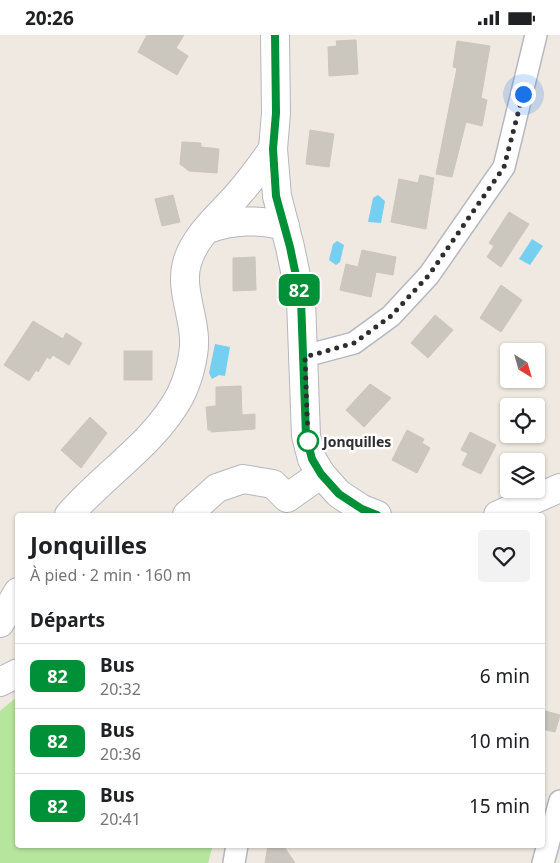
<!DOCTYPE html>
<html lang="fr">
<meta charset="utf-8">
<style>
:root{--surface:#fff;--page:#f2f2f2;--text:#202124;--muted:#757577;--line:#e0e0e0}
body{margin:0;font-family:"Noto Sans",sans-serif;background:var(--page);color:var(--text);height:100vh;display:flex;flex-direction:column;font-size:19px;white-space:nowrap}
*{box-sizing:border-box;margin:0}
p{font-size:16px;color:var(--muted)}
.icon{flex:none;width:28px;height:28px;fill:none;stroke:currentColor;stroke-width:2;stroke-linecap:round;stroke-linejoin:round}
.map{position:relative;flex:1;overflow:hidden}
.panel{position:absolute;left:15px;top:478px;width:530px;height:335px;display:flex;flex-direction:column;background:var(--surface);border-radius:5px;box-shadow:0 1px 4px #0004}
.panel>*{flex:none}
.badge{padding:0 10px;border-radius:8px;font-size:18px;line-height:32px}
.needle{width:32px;rotate:143deg}
.buttons{position:absolute;left:500px;top:308px;display:grid;gap:10px}
.buttons a{display:grid;place-items:center;width:45px;height:45px;border-radius:5px;background:var(--surface);box-shadow:0 1px 4px #0004;font-size:25px}
.you{position:absolute;width:25px;height:25px;margin:-12px;border:4px solid #fff;border-radius:50%;background:#1a73e8;box-shadow:0 0 0 8px #1a73e833}
.map>.badge{position:absolute;translate:-50% -50%;box-shadow:0 0 0 2px #fff}
h2{padding:0 15px;font-size:19px;line-height:45px}
.round{display:grid;place-items:center;flex:none;width:52px;height:52px;border-radius:5px;background:var(--page)}
.overview{display:flex;align-items:center;justify-content:space-between;height:85px;padding:0 15px}
h1{font-size:24px;font-weight:700;line-height:38px}
ul{padding:0;list-style:none}
li{display:flex;align-items:center;gap:15px;height:65px;padding:0 15px;border-top:1px solid var(--line)}
li div{flex:1}
li b{display:block;font-size:19px}
li em{font-style:normal}
li .badge{min-width:55px;font-weight:700;text-align:center}
.status{display:flex;justify-content:space-between;align-items:center;height:35px;padding:0 25px;background:var(--surface);direction:ltr}
.status svg{height:14px;fill:currentColor}
.map>svg:first-child{display:block}
</style>
<div class="status"><b>20:26</b><svg viewBox="0 0 49 12"><path d="M0 12V9h3v3zM5 12V6h3v6zM10 12V3h3v9zM15 12V0h3v12zM26 1h20v11H26zM47 4h2v5h-2z"/></svg></div>
<div class="map">
<svg width="560" height="828" viewBox="0 0 560 828">
<rect width="100%" height="100%" fill="#efe9e1"/>
<polygon fill="#b6e59e" points="17,662 18,810 213,810 208,828 0,828 0,676"/>
<g fill="#75cff0">
<polygon points="378,160 385,166 381,188 368,187 373,163"/>
<polygon points="532,204 543,211 530,230 519,224"/>
<polygon points="337,206 344,210 340,227 336,230 329,225 333,209"/>
<polygon points="215,309 230,312 225,341 219,340 212,344 209,338"/>
</g>
<g fill="#cbc7bf" stroke="#cbc5ba">
<polygon points="147,0 184,0 176,13 188,21 177,40 138,17"/>
<polygon points="356,5 358,39 329,41 328,12 337,11 336,6"/>
<polygon points="457,6 490,11 481,63 487,65 482,91 466,87 452,142 436,139 457,33 453,32"/>
<polygon points="310,95 334,99 329,132 306,129"/>
<polygon points="182,107 201,108 201,112 219,114 217,138 189,136 180,129"/>
<polygon points="420,140 434,143 426,194 391,187 399,144 418,148"/>
<polygon points="173,160 180,187 162,191 155,164"/>
<polygon points="509,177 529,189 501,232 487,222 494,211 489,208"/>
<polygon points="362,215 396,222 393,240 376,237 371,262 340,255 346,229 358,232"/>
<polygon points="255,222 256,255 233,256 233,223"/>
<polygon points="501,250 522,265 501,297 480,283"/>
<polygon points="435,280 453,295 428,323 411,308"/>
<polygon points="33,286 63,304 66,298 82,308 69,330 53,320 50,324 47,322 38,337 36,335 29,346 4,330"/>
<rect x="124" y="316" width="28" height="29"/>
<polygon points="370,349 391,363 364,392 346,375"/>
<polygon points="241,351 242,380 255,379 255,394 211,397 211,395 208,395 206,372 216,371 216,352"/>
<polygon points="90,382 107,398 81,433 61,415"/>
<polygon points="407,395 424,404 422,408 430,413 417,438 392,425"/>
<polygon points="470,397 496,410 481,439 462,430 468,418 461,415"/>
<polygon points="542,675 560,680 555,697 542,694"/>
<polygon points="268,810 283,810 295,828 265,828"/>
</g>
<g fill="none" stroke-linecap="round" stroke-linejoin="round">
<defs>
<g id="street">
<polyline points="305,321 354,308 391,281 429,240 504,132 536,0"/>
<polyline points="234,828 237,810"/>
<polyline points="543,828 560,766"/>
</g>
<g id="secondary">
<polyline points="275,0 276,78 273,114 277,161 290,212 301,265 306,401 312,424 321,439 339,459 362,474 377,480"/>
<path d="M208 194C231 185 260 184 285 191"/>
<path d="M69 480C103 440 154 409 180 361 188 345 195 321 194 303 193 279 180 251 187 228 195 199 223 178 241 156 253 142 263 128 273 114"/>
<polyline points="187,480 217,453 243,444 273,449 287,463 321,439"/>
<polyline points="498,480 560,453"/>
<polyline points="0,588 18,557"/>
<polyline points="0,647 18,638"/>
</g>
</defs>
<use href="#street" stroke="#b4b7c1" stroke-width="24"/>
<use href="#secondary" stroke="#b4b7c1" stroke-width="30"/>
<use href="#street" stroke="#fff" stroke-width="21"/>
<use href="#secondary" stroke="#fff" stroke-width="28"/>
</g>
<g fill="none" stroke-linecap="round" stroke-linejoin="round">
<defs>
<polyline id="line" points="275,0 276,78 273,114 276,161 290,212 301,265 306,401 312,424 321,439 339,459 362,474 377,480"/>
</defs>
<use href="#line" stroke="#fff" stroke-width="11"/>
<use href="#line" stroke="#009037" stroke-width="8"/>
<polyline stroke="#2e2e2e" stroke-width="5" stroke-dasharray="0 9" points="308,406 305,322 354,308 391,281 429,240 504,132 523,59"/>
</g>
<circle fill="#fff" stroke="#009037" stroke-width="2.5" cx="308" cy="406" r="10"/>
<g text-anchor="middle" dominant-baseline="central" stroke-width="5" stroke-linejoin="round" paint-order="stroke">
<g font-size="14" font-weight="bold" fill="#2e2e2e" stroke="#fff" text-anchor="start">
<text x="323" y="406">Jonquilles</text>
</g>
</g>
</svg>
<div class="buttons">
<a><svg class="needle" viewBox="-14 -14 28 28"><path d="M0-13l5 13h-10z" fill="#e53935"/><path d="M0 13l5-13h-10z" fill="#757577"/></svg></a>
<a><svg class="icon" aria-label="locate" viewBox="0 0 24 24"><circle cx="12" cy="12" r="6"/><path d="M12 2v4M12 18v4M2 12h4M18 12h4"/></svg></a>
<a><svg class="icon" aria-label="layers" viewBox="0 0 24 24"><path d="M12 4l9 5-9 5-9-5zM3 14l9 5 9-5"/></svg></a>
</div>
<div class="you" style="left:523px;top:59px"></div>
<b class="badge" style="left:299px;top:255px;background:#009037;color:#fff">82</b>
<section class="panel">
<div class="overview"><div><h1>Jonquilles</h1><p>À pied · 2 min · 160 m</p></div><a class="round"><svg class="icon" aria-label="heart" viewBox="0 0 24 24"><path d="M12 20l-8-8c-3-5 5-10 8-4 3-6 11-1 8 4z"/></svg></a></div>
<h2>Départs</h2>
<ul>
<li><span class="badge" style="background:#009037;color:#fff">82</span><div><b>Bus</b><p>20:32</p></div><em>6 min</em></li>
<li><span class="badge" style="background:#009037;color:#fff">82</span><div><b>Bus</b><p>20:36</p></div><em>10 min</em></li>
<li><span class="badge" style="background:#009037;color:#fff">82</span><div><b>Bus</b><p>20:41</p></div><em>15 min</em></li>
</ul>
</section>
</div>
